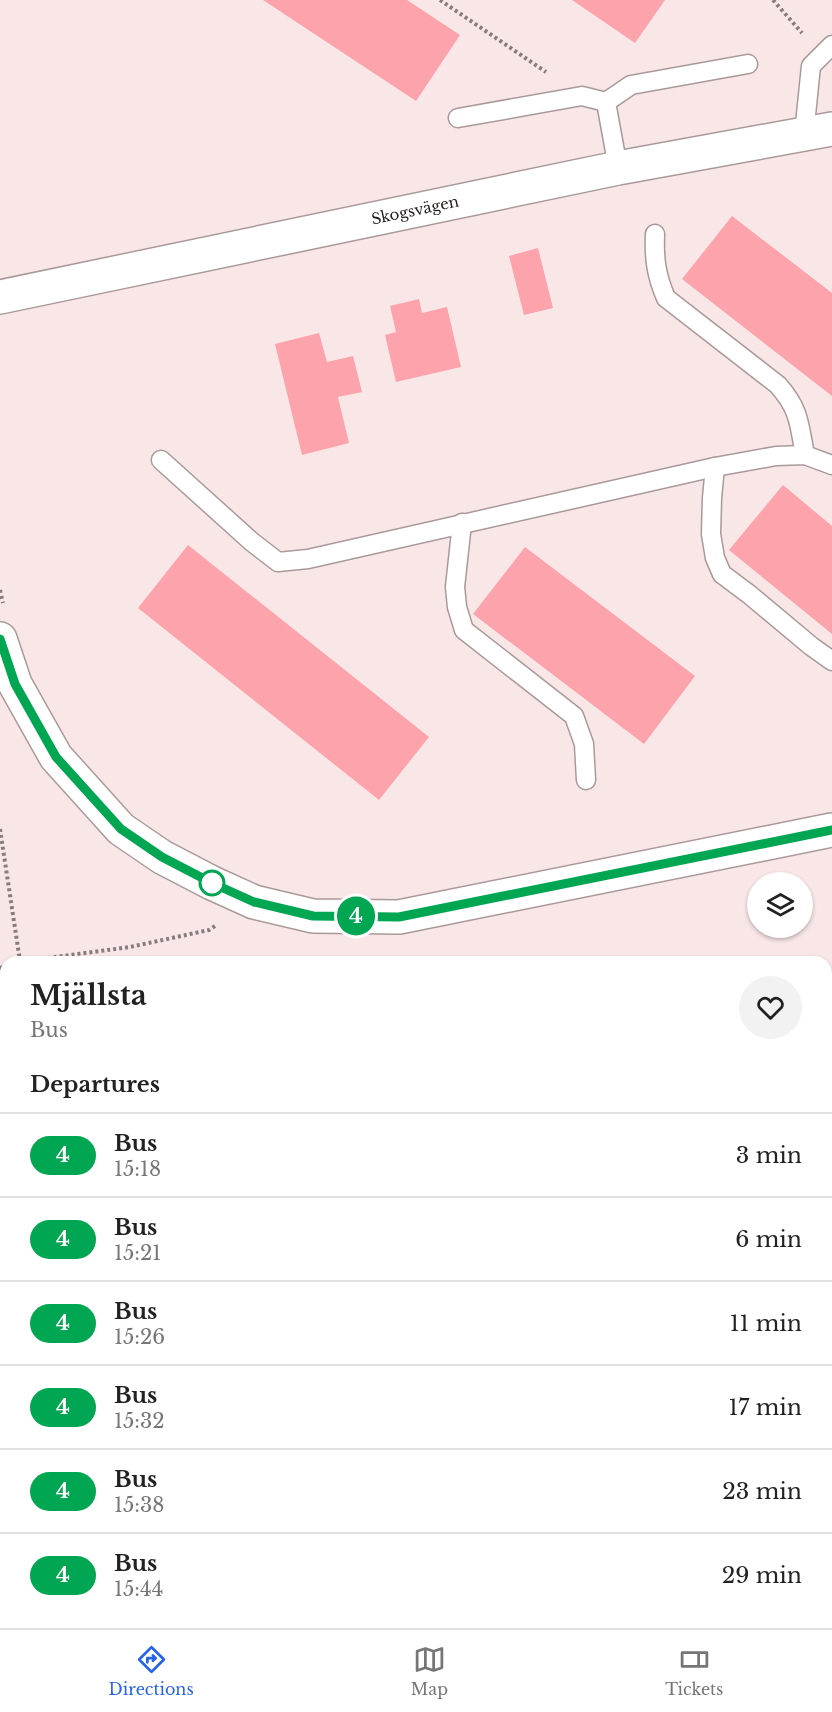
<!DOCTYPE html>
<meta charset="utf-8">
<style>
:root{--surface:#fff;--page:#f2f2f2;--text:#222;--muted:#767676;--line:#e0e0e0;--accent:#2563eb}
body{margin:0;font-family:"Libre Baskerville",serif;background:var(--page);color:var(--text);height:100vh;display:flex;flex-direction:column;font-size:22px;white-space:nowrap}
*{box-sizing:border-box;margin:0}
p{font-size:20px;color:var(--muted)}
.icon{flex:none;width:33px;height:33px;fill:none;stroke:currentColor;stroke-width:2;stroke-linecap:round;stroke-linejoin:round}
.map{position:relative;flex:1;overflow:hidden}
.details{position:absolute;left:0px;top:956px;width:832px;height:674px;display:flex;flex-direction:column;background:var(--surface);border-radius:18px 18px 0 0;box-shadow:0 2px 4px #0004}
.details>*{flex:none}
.badge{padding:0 12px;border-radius:20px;font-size:21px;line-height:39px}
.fabs{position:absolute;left:747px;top:872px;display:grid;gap:12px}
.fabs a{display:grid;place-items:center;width:66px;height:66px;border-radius:50%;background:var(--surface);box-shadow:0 2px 4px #0004;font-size:30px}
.map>.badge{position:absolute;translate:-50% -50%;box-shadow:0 0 0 3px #fff}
h2{padding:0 30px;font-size:22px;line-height:54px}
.round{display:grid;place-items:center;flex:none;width:63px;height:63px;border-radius:32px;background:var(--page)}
.headline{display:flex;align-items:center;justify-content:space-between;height:102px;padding:0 30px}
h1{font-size:28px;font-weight:700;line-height:45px}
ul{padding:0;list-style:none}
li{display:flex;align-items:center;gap:18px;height:84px;padding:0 30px;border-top:2px solid var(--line)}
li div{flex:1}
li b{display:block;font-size:22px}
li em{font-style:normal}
li .badge{min-width:66px;font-weight:700;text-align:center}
.tab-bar{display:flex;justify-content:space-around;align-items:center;height:84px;border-top:2px solid var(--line);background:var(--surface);font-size:16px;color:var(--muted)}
.tab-bar a{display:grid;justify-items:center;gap:3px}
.tab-bar .active{color:var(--accent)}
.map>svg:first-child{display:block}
</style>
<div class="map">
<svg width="832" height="1628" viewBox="0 0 832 1628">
<defs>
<pattern id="forest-crowns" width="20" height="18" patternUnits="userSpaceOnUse" patternTransform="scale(1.5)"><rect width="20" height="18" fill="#e08992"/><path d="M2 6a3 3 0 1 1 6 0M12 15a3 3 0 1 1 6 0" fill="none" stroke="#b56f77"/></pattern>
</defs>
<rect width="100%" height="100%" fill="#f9e7e8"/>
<polygon fill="url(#forest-crowns)" points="832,1056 832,1317 827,1317 826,1057"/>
<g fill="#fda3ac">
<polygon points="263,0 407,0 460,35 416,101"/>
<polygon points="572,0 665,0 635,43"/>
<polygon points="732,216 832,293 832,396 682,279"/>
<polygon points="538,248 553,308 524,315 509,256"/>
<polygon points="419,299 422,313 447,307 461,367 396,382 385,335 396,332 390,306"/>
<polygon points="319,333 327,362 353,356 362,392 338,397 349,443 302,455 275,344"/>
<polygon points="783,485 832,526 832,634 729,550"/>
<polygon points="188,545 429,737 379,800 138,608"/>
<polygon points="525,547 695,676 644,744 473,614"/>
</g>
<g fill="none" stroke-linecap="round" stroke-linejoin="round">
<defs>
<g id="lane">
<polyline points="606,102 618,168"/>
<polyline points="458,118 582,96 606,102 631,85 748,64"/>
<polyline points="804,134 811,66 832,45"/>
<path d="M655 234C654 258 656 275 666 298L778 385C800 410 799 424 805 455"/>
<polyline points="161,460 252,542 278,562 308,559 715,467 776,456 805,455 832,465"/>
<polyline points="715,467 712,498 711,534 715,558 722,574 750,595 811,646 832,661"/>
<polyline points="462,523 455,587 457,607 464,630 574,716 584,744 586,780"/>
</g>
<g id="street">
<polyline points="0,297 618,168 832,129"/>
<polyline points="0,639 15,684 56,757 121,829 162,857 212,883 254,902 313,916 399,917 832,830"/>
</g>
<g id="secondary">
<polyline points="826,994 832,993"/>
<polyline points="0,1071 6,1071"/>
</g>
</defs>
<use href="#lane" stroke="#aa999a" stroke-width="21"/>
<use href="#street" stroke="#aa999a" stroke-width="36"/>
<use href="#secondary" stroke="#aa999a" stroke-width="36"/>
<g stroke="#887d7d" stroke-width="4" stroke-dasharray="3 3" stroke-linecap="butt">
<polyline points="440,0 546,72"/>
<polyline points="773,0 802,33"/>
<polyline points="0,590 3,603"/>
<polyline points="0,829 20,961"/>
<polyline points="18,962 130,947 209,930 215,926"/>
<polyline points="0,968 6,966"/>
<polyline points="0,1178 6,1178"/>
<polyline points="826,1311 832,1316"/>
</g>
<use href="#lane" stroke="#fff" stroke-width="18"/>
<use href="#street" stroke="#fff" stroke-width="33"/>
<use href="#secondary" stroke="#fff" stroke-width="33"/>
</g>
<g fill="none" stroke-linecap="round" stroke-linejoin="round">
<defs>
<polyline id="line" points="0,639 15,684 56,757 121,829 162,857 212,883 254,902 313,916 399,917 832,830"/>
</defs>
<use href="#line" stroke="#fff" stroke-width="14"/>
<use href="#line" stroke="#00a651" stroke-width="9"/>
</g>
<circle fill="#fff" stroke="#00a651" stroke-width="3" cx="212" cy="883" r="12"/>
<g text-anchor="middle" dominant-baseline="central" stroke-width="6" stroke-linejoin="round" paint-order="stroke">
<g font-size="15" fill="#231d1d" stroke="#fff">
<text transform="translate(415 210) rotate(-12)">Skogsvägen</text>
</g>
</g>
</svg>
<div class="fabs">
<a><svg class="icon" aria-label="layers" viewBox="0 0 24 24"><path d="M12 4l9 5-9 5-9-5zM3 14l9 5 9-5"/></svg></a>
</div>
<b class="badge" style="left:356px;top:916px;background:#00a651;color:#fff">4</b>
<section class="details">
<div class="headline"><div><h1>Mjällsta</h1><p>Bus</p></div><a class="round"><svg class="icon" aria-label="heart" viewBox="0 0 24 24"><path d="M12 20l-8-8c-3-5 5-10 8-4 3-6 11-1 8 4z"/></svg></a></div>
<h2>Departures</h2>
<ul>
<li><span class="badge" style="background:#00a651;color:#fff">4</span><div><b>Bus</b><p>15:18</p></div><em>3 min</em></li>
<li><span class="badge" style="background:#00a651;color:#fff">4</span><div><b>Bus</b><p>15:21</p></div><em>6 min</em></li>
<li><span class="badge" style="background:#00a651;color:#fff">4</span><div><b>Bus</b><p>15:26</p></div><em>11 min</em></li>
<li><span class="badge" style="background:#00a651;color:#fff">4</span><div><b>Bus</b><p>15:32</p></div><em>17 min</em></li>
<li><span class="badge" style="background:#00a651;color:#fff">4</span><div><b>Bus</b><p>15:38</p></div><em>23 min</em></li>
<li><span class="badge" style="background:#00a651;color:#fff">4</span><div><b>Bus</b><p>15:44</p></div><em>29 min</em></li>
</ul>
</section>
</div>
<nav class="tab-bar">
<a class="active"><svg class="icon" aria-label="directions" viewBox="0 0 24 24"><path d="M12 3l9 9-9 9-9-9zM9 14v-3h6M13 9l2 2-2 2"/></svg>Directions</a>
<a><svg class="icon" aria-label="map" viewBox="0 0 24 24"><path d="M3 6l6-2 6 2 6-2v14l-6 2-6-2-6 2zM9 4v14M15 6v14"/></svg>Map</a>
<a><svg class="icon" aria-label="tickets" viewBox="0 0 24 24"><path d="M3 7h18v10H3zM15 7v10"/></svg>Tickets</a>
</nav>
